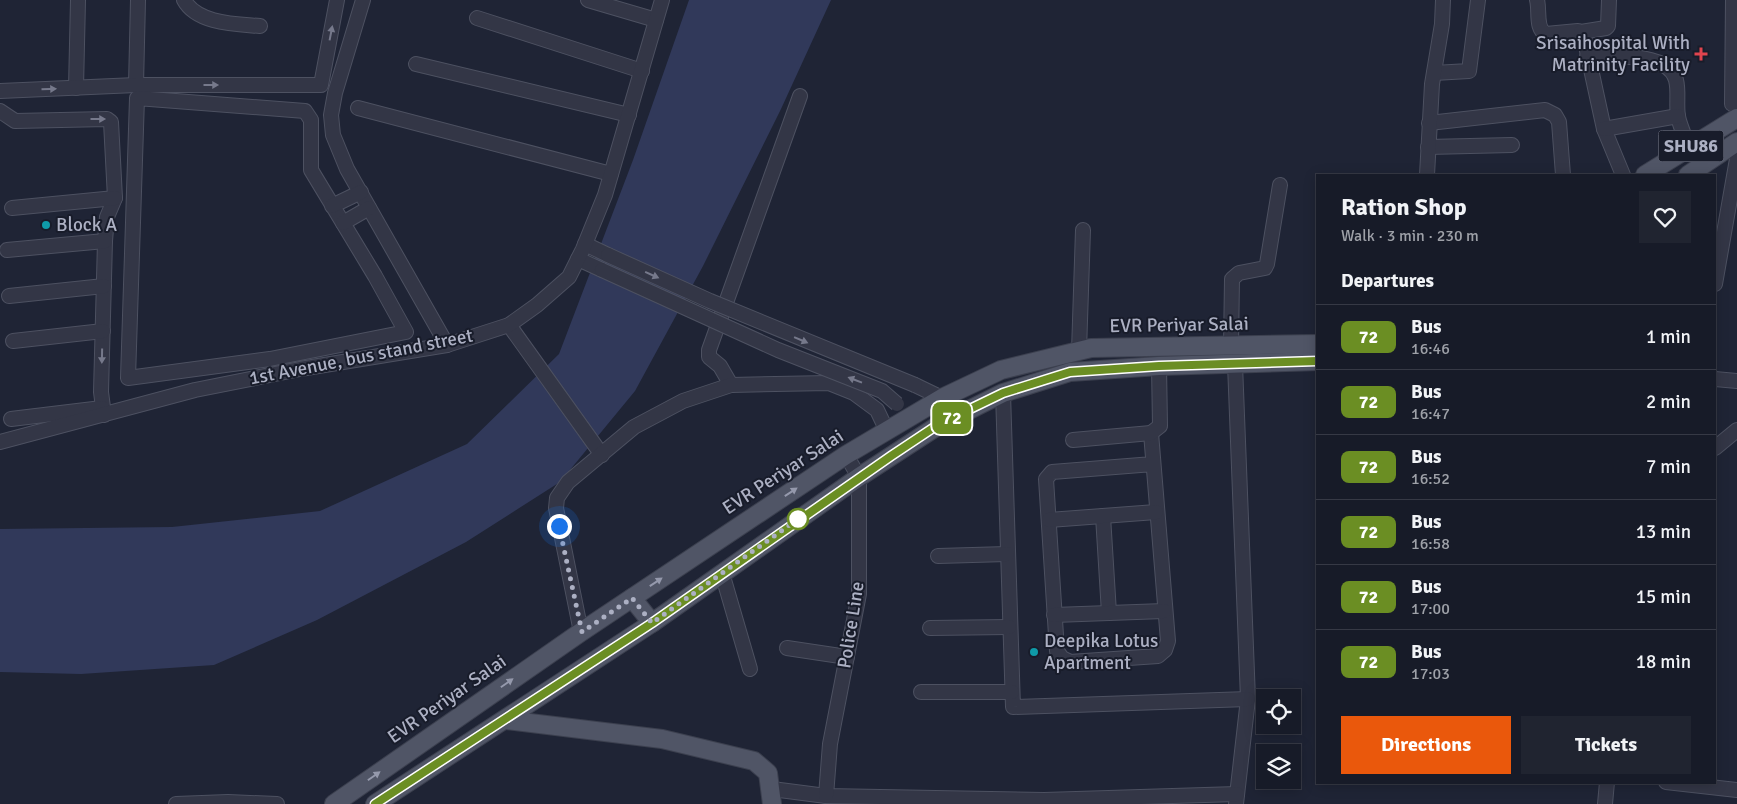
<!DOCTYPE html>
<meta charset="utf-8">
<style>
:root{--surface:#171b28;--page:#202430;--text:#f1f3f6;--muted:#9ea1a8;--line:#363945;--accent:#ea580c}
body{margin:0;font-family:Signika,sans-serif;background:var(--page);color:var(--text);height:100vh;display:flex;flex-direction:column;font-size:19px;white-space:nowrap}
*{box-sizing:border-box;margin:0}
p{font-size:16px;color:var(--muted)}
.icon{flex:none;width:28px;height:28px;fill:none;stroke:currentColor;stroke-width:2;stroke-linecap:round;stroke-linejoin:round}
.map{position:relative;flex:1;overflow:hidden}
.panel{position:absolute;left:1316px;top:174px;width:400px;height:610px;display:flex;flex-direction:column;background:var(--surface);border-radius:0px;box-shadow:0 2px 12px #0003,0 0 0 1px var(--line)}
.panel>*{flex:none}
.badge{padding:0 10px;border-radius:8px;font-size:18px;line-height:32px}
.buttons{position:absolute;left:1256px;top:689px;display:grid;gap:10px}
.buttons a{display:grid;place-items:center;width:45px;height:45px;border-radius:0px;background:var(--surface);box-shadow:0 2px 12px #0003,0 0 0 1px var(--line);font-size:25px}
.you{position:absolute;width:25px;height:25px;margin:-12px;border:4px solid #fff;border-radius:50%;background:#1a73e8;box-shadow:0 0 0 8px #1a73e833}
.map>.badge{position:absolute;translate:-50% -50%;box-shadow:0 0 0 2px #fff}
h2{padding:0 25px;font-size:19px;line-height:45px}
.round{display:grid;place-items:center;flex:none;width:52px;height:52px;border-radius:0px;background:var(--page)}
.head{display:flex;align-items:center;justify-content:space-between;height:85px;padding:0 25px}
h1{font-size:24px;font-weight:800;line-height:38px}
.cta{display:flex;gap:10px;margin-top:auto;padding:10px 25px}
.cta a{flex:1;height:58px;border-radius:0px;background:var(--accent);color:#fff;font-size:20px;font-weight:800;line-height:58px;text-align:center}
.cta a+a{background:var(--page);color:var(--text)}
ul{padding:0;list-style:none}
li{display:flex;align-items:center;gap:15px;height:65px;padding:0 25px;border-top:1px solid var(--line)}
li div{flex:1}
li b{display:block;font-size:19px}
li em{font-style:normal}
li .badge{min-width:55px;font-weight:700;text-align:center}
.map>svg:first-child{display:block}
</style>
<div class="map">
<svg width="1737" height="804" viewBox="0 0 1737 804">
<rect width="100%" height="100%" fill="#1f2435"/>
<polygon fill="#31395a" points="689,0 831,0 781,109 703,266 635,391 560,482 466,542 317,620 214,665 81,674 0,672 0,529 172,527 320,511 467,444 559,354 633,160"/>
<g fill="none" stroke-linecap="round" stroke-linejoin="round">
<defs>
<g id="minor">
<path d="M184 0C197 24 236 24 260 26"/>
<polyline points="363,0 335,93 331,115 333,135 347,169 447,345"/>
<polyline points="588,0 656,20"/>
<path d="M1537 0C1540 11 1535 29 1546 34L1578 31 1584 37 1604 129 1623 175"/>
<polyline points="477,18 642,71"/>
<polyline points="1581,32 1606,28 1608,26 1609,0"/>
<path d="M1587 57C1611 57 1668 51 1676 80 1679 91 1676 104 1678 116 1679 123 1683 131 1685 138"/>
<polyline points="416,64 629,115"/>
<polyline points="1434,73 1469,71 1478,0"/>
<polyline points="136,85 138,0"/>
<polyline points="76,88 78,0"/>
<polyline points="0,91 136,85 321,85 337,0"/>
<polygon points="137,98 305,111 311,120 311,170 375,276 406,332 270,359 128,378"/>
<polyline points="1732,104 1733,0"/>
<polyline points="358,108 611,174"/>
<polyline points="0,111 15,121 107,119 111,122 115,198 107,217 105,241 101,392 104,415"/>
<polyline points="1429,123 1545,110 1555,115 1559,122 1563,175"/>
<polyline points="1604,129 1678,116"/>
<polyline points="1428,147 1512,145"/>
<polyline points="1427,175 1432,84 1442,24 1443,0"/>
<polyline points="332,206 361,192"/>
<polyline points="12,208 115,198"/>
<polyline points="343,223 369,208"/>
<polyline points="585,244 608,255"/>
<polyline points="7,250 105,241"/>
<polyline points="578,259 602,270"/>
<polyline points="1715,284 1737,159"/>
<polyline points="9,296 104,286"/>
<polyline points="509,325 602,455"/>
<polyline points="13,341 103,331"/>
<polyline points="1231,345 1232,279 1239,273 1265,268 1267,264 1280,185"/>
<polyline points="1079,351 1083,230"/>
<polyline points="1235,364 1248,699 1236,804"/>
<polyline points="1715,379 1737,381"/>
<polyline points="731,385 720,366 709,357 709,350 800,96"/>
<polyline points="915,385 942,398"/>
<polyline points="1003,393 1013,707 1248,699"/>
<polyline points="11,419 102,408"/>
<polyline points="1151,433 1168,641 1165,650 1158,656 1070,662 1062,658 1057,651 1046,479 1052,472 1153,464"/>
<polyline points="1073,440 1151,433 1160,426 1159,366"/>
<polyline points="0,442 195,390 300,369 447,345 509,325 537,305 569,277 583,249 605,195 662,0"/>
<polyline points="1715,448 1737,430"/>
<polyline points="1103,516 1109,613"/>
<polyline points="1049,520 1156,512"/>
<polyline points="938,556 1007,554"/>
<polyline points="722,573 750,669"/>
<polyline points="1054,615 1164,611"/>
<polyline points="930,628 1009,627"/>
<polyline points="581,632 556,508 557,498 568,482 634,427 683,401 731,385 829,383 854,393 877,410 887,431"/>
<polyline points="787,648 847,657"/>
<polyline points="921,692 1012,692"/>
<polyline points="1666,782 1737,790"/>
<polyline points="772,789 826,796 1044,800 1237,794"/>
<polyline points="826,796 830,744 859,594 859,477 846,455"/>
<polyline points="176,804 228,802 277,804"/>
<polyline points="1605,804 1607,782"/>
</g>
<g id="major">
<polyline points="1645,175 1737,118"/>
<polyline points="1688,175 1737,142"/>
<polyline points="632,598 652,623"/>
<polyline points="506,720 662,739 754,761 768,773 772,804"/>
<polyline points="334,804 581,632 846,455 942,398 1001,370 1091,348 1318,344"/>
<polyline points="375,804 652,623 859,477 939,425 1003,393 1070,372 1159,366 1318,361"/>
</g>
</defs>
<use href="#minor" stroke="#4d5161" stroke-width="16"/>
<use href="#major" stroke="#3c404f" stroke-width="20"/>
<use href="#minor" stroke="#333646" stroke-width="14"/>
<use href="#major" stroke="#505566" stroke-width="18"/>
<defs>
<g id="minor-bridge">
<polyline points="608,255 710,301 915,385"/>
<polyline points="602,270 778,350 882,391 897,404"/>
</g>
</defs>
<use href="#minor-bridge" stroke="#4d5161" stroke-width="16" stroke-linecap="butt"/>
<use href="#minor-bridge" stroke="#333646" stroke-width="14"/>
</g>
<defs><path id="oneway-solid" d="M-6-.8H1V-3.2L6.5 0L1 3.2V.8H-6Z" transform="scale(1.25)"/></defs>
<g fill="#76798b">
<use href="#oneway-solid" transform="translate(331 33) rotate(-79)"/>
<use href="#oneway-solid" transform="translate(211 85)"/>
<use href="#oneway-solid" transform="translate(49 89) rotate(-2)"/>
<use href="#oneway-solid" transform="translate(98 119)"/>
<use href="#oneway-solid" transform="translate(652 275) rotate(24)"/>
<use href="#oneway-solid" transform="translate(801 340) rotate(23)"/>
<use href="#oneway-solid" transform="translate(102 356) rotate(91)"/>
<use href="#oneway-solid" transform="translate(855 380) rotate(-159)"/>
</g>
<g fill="#9599ac">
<use href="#oneway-solid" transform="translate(791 492) rotate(-34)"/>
<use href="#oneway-solid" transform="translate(656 582) rotate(-34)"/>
<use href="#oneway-solid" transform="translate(507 683) rotate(-35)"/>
<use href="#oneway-solid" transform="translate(374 776) rotate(-35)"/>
</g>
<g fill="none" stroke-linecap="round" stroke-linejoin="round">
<defs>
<polyline id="line" points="375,804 652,623 891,456 939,424 1003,393 1070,372 1159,366 1318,361"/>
</defs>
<use href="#line" stroke="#fff" stroke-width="11"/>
<use href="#line" stroke="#6b8e23" stroke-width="8"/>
<polyline stroke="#acb0c3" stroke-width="5" stroke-dasharray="0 9" points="559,526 582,632 632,598 652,623 798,519"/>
</g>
<path fill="#e0444e" stroke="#181c2a" stroke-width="2" d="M1698.5 46.5h5v5h5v5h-5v5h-5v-5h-5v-5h5z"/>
<g fill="#0f9aa8" stroke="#181c2a" stroke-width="2">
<circle cx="46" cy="225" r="5"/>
<circle cx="1034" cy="652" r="5"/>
</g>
<circle fill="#fff" stroke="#6b8e23" stroke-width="2.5" cx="798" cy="519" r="10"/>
<g text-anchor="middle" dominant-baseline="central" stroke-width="4" stroke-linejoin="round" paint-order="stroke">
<rect fill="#181c2a" stroke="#808495" stroke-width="1" x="1658.5" y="130.5" width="65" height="31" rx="4"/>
<g font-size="18" font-weight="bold" fill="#acb0c3">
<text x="1691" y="146">SHU86</text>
</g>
<g font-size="19" fill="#acb0c3" stroke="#181c2a" text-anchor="start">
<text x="1690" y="43" text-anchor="end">Srisaihospital With<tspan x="1690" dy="22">Matrinity Facility</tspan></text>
<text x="56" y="225">Block A</text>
<text x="1044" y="641">Deepika Lotus<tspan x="1044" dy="22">Apartment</tspan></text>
</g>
<g font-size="19" fill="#acb0c3" stroke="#181c2a">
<text transform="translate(1179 325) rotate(-1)">EVR Periyar Salai</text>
<text transform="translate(361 357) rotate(-11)">1st Avenue, bus stand street</text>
<text transform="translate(783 472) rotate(-33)">EVR Periyar Salai</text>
<text transform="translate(851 625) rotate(-81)">Police Line</text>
<text transform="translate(447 699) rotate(-35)">EVR Periyar Salai</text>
</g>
</g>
</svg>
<div class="buttons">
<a><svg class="icon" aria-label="locate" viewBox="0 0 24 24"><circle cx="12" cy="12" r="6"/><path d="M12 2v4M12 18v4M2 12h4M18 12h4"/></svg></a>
<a><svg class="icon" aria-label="layers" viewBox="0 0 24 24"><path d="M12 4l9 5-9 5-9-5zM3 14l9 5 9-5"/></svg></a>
</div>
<div class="you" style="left:559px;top:526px"></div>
<b class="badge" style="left:952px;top:418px;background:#6b8e23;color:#fff">72</b>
<section class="panel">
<div class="head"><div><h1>Ration Shop</h1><p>Walk · 3 min · 230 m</p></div><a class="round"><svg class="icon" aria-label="heart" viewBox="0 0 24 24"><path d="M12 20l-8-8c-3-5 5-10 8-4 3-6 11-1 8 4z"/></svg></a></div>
<h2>Departures</h2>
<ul>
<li><span class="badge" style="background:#6b8e23;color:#fff">72</span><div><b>Bus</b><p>16:46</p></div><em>1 min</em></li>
<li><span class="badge" style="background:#6b8e23;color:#fff">72</span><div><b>Bus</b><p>16:47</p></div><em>2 min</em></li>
<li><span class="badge" style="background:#6b8e23;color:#fff">72</span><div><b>Bus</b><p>16:52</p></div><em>7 min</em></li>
<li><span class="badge" style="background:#6b8e23;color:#fff">72</span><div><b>Bus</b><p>16:58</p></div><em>13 min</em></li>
<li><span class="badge" style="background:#6b8e23;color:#fff">72</span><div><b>Bus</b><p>17:00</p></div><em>15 min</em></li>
<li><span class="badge" style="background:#6b8e23;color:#fff">72</span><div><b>Bus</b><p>17:03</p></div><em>18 min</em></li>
</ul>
<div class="cta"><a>Directions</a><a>Tickets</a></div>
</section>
</div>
